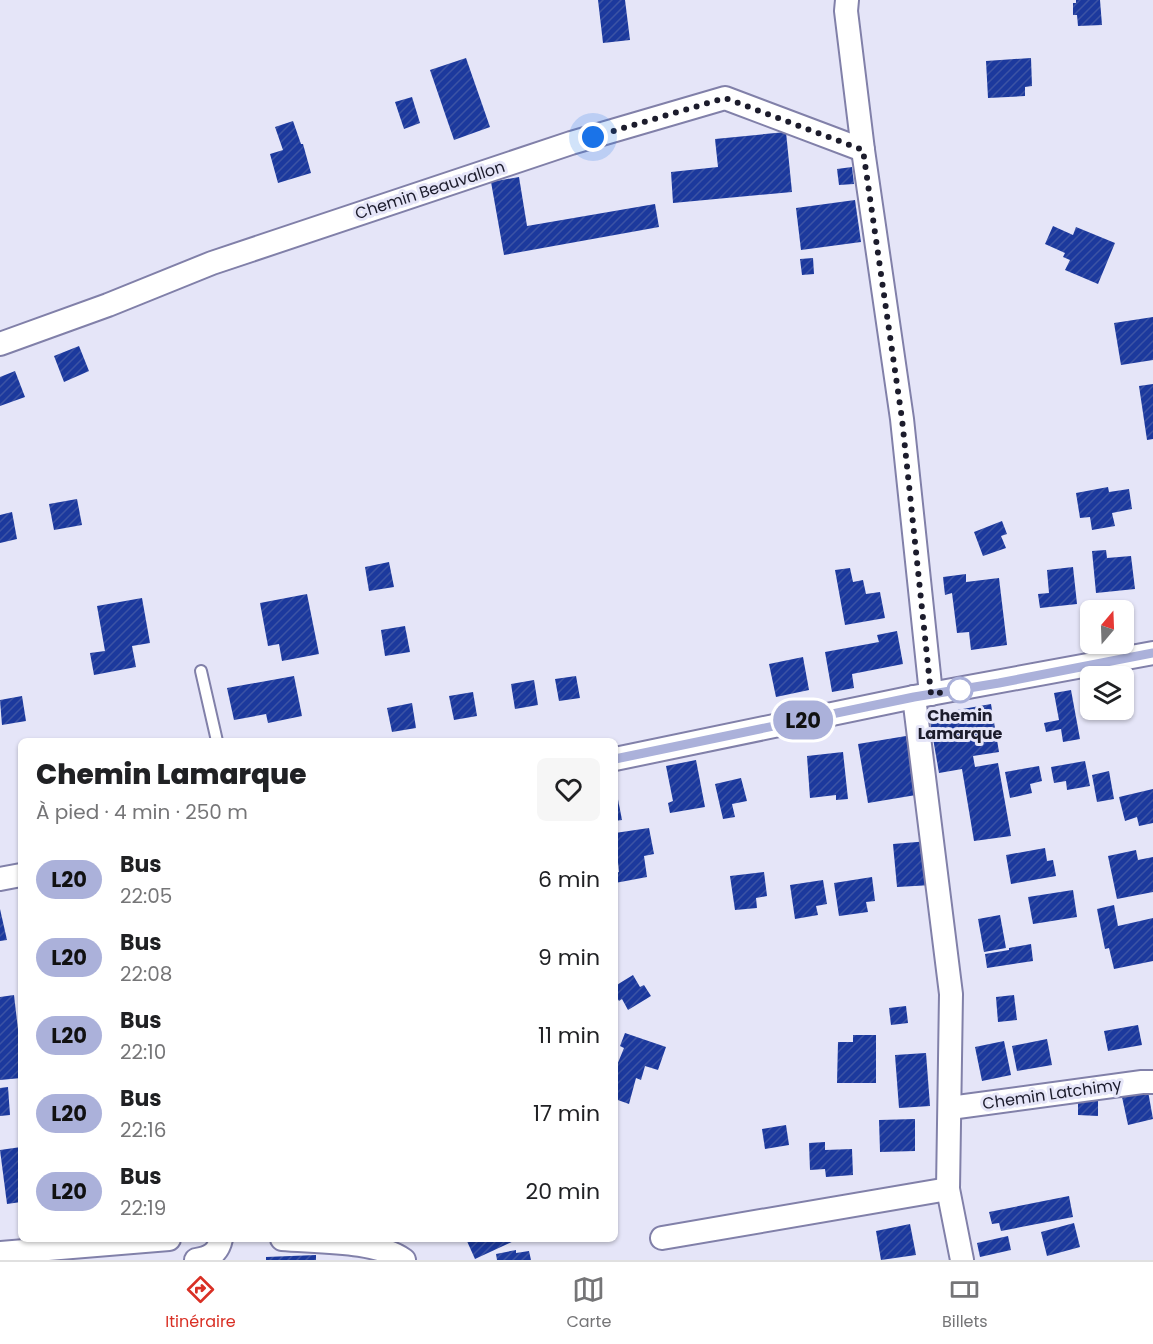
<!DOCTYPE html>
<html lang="fr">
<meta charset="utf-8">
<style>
:root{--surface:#fff;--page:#f6f6f6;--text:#202124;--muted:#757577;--line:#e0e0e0;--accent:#d93025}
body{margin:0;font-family:Poppins,sans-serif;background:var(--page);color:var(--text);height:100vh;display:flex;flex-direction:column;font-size:22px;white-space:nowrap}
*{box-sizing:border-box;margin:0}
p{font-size:20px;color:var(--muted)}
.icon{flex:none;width:33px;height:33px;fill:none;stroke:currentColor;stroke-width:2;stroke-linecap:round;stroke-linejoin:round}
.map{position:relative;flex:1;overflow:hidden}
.drawer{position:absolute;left:18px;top:738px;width:600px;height:504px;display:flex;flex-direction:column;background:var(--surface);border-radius:9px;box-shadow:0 2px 4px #0004}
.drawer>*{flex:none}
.badge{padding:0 12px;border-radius:20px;font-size:21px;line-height:39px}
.needle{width:39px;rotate:19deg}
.fabs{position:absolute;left:1080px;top:600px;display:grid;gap:12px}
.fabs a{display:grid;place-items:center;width:54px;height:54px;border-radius:9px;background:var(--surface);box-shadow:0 2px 4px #0004;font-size:30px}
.you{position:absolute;width:30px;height:30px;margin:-15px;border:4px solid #fff;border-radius:50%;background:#1a73e8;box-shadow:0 0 0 9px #1a73e833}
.map>.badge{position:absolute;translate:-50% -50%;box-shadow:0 0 0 3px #fff}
.round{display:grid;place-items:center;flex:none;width:63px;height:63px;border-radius:9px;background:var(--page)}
.summary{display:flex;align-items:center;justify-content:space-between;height:102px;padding:0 18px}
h1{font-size:28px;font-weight:800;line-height:45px}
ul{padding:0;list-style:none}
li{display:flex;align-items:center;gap:18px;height:78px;padding:0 18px}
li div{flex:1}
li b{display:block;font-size:22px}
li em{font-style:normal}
li .badge{min-width:66px;font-weight:700;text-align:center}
.tab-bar{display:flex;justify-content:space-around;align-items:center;height:84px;border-top:2px solid var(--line);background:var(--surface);font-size:16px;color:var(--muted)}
.tab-bar a{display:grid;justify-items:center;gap:3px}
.tab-bar .current{color:var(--accent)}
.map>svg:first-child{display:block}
</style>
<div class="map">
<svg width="1153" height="1260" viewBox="0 0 1153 1260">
<defs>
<pattern id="building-hatch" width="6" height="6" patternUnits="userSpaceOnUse" patternTransform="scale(1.5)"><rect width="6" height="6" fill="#1c399d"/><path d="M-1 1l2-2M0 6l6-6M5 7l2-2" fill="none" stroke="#3c53a4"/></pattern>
</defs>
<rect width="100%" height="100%" fill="#e5e5f8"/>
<g fill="url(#building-hatch)">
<polygon points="598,0 625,0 630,40 603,43"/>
<polygon points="1076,0 1100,0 1102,25 1078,26 1077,15 1073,15 1073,3 1076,3"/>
<polygon points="466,58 490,127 454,140 430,70"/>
<polygon points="1031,58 1032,86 1025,87 1025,96 988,98 986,61"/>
<polygon points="412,97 420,123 404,129 395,102"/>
<polygon points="293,121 301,144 303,144 311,173 278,183 270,154 283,150 275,127"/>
<polygon points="786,132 792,192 673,203 671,172 718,167 715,139"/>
<polygon points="852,167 854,184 839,185 837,169"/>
<polygon points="519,177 527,226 655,204 659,227 504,255 491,182"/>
<polygon points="855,200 861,242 801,250 796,208"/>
<polygon points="1053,226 1073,235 1076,227 1115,243 1098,284 1065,270 1070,260 1063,257 1065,253 1045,244"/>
<polygon points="813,258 814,274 802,275 800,259"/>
<polygon points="1153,317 1153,360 1121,365 1114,323"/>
<polygon points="79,346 89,371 64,382 54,356"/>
<polygon points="15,371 25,397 0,406 0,377"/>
<polygon points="1153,384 1153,439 1147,440 1139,386"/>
<polygon points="1108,487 1109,492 1129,489 1132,509 1112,513 1115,526 1092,530 1090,517 1080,518 1076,493"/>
<polygon points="77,499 82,525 54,530 49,504"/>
<polygon points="12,512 17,539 0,543 0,515"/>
<polygon points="1002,521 1007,534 1001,536 1006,548 983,556 974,532"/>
<polygon points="1106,550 1107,558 1131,556 1135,589 1096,593 1092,551"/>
<polygon points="389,562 394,587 369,591 365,567"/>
<polygon points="1073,567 1077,604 1040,608 1038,594 1049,593 1047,570"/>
<polygon points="850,568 853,582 863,580 866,594 880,592 885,618 845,625 835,570"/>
<polygon points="966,574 966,582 999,578 1007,645 971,650 969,632 957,633 952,593 945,595 943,577"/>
<polygon points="307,594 319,654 282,661 279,644 268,646 260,603"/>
<polygon points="142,598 150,643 132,646 136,667 94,675 90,653 105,651 97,606"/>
<polygon points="405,626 410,652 385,656 381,630"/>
<polygon points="897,631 903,664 852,674 854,688 832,692 825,652 879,642 877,635"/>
<polygon points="803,657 809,690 776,697 769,664"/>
<polygon points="294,676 302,716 268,723 266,714 234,720 227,688"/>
<polygon points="576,676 580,698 559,701 555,679"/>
<polygon points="534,680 538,705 515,709 511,684"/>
<polygon points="1071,690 1080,739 1063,742 1061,729 1046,732 1044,723 1059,720 1054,693"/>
<polygon points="473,692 477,716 454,720 449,696"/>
<polygon points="22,696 26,721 2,725 0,700"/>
<polygon points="412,703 416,728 392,732 387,708"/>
<polygon points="991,704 999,752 973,756 975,767 998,763 1011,836 974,841 962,769 939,773 929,715"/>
<polygon points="906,736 916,795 868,803 858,744"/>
<polygon points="843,752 848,799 836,800 836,795 810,798 807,756"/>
<polygon points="696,760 705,807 670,813 668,803 673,801 666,766"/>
<polygon points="1085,761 1090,786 1067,790 1066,781 1054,783 1051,767"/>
<polygon points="1039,766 1042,781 1030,784 1032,793 1010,798 1005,772"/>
<polygon points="1109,771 1114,799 1097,802 1092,775"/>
<polygon points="741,778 747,801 732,804 735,817 723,819 715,784"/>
<polygon points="615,784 622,820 615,821"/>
<polygon points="1153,789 1153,823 1139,826 1137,817 1125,821 1119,797"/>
<polygon points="649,828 654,854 644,856 647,877 615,883 615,873 619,872 615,833"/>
<polygon points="929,841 932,885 897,887 893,844"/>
<polygon points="1045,848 1047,861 1053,860 1056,876 1011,884 1006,855"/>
<polygon points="1136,850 1138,860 1153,857 1153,892 1117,899 1108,856"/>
<polygon points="764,872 767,896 756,898 757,908 735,910 730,876"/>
<polygon points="872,877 875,901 866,902 868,912 839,916 834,883"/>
<polygon points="823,880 827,904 816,906 818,915 795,919 790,885"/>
<polygon points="1073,890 1077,917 1033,924 1028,897"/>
<polygon points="1114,905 1118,926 1153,918 1153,961 1114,969 1109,948 1105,949 1097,909"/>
<polygon points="0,909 7,940 0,941"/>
<polygon points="1000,915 1006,948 984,952 978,919"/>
<polygon points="1031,944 1033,961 987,968 985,954 1009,950 1009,948"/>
<polygon points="633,975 640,987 644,985 651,996 628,1010 622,999 619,1001 615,994 615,986"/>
<polygon points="14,995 21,1055 21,1078 0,1080 0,997"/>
<polygon points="1014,995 1017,1020 998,1022 996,997"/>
<polygon points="906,1006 908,1023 891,1025 889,1008"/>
<polygon points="1138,1025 1142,1045 1108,1051 1104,1031"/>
<polygon points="625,1033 666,1047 658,1070 645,1066 641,1080 636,1078 629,1104 615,1099 615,1070 624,1048 620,1046"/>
<polygon points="853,1035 876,1035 876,1083 837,1083 838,1042 853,1042"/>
<polygon points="1047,1039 1052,1065 1017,1071 1012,1046"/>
<polygon points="1004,1041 1011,1075 982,1081 975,1047"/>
<polygon points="926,1053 930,1106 899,1108 895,1055"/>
<polygon points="8,1087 10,1115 0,1116 0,1088"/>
<polygon points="1148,1091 1153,1119 1128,1125 1122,1097"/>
<polygon points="1078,1094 1098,1094 1098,1116 1078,1115"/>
<polygon points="915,1119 915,1151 880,1152 879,1120"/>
<polygon points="786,1125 789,1145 765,1149 762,1129"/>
<polygon points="825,1142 825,1150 852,1149 853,1175 826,1177 825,1169 810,1170 809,1143"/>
<polygon points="21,1147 21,1202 7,1204 0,1150"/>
<polygon points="1069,1196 1073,1217 1001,1231 999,1223 992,1224 989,1212"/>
<polygon points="1074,1223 1080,1247 1047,1256 1041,1232"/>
<polygon points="910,1224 916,1255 881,1260 876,1231"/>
<polygon points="1008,1236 1011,1250 980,1257 977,1243"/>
<polygon points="466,1239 518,1239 475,1259"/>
<polygon points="516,1250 516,1253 529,1251 531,1260 497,1260 496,1254"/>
<polygon points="316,1255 316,1260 266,1260 266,1257"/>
</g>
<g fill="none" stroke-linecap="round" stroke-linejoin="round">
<defs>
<polyline id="lane" points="201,671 217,741"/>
<g id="street">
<polyline points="847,0 846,11 863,150 902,419 931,694"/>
<polyline points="0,344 108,305 212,263 571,143 725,98 863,150"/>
<polyline points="914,697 951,994 948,1189 962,1260"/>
<polyline points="615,759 914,697 1153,653"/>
<polyline points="0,879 21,875"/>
<polyline points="950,1108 1142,1082 1153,1082"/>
<polyline points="662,1238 948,1189"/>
<path d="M282 1239C316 1242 376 1240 404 1260"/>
<polyline points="0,1253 169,1239"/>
<path d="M196 1260C210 1258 218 1253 221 1239"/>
</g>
</defs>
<use href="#lane" stroke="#8180a9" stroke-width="14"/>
<use href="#street" stroke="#8180a9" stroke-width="26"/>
<use href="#lane" stroke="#fff" stroke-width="10"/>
<use href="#street" stroke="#fff" stroke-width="22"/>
</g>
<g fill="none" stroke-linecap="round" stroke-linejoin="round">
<defs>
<polyline id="line" points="615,759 914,697 999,683 1153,653"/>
</defs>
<use href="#line" stroke="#fff" stroke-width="14"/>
<use href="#line" stroke="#abb1da" stroke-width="9"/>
<polyline stroke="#1c1c2c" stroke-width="6" stroke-dasharray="0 10.8" points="593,137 725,98 863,150 902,419 931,694 960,690"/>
</g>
<circle fill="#fff" stroke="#abb1da" stroke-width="3" cx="960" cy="690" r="12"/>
<g text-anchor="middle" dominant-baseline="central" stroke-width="6" stroke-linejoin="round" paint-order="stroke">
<g font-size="16" fill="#1c1c2c" stroke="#e5e5f8">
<text transform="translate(430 190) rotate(-18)">Chemin Beauvallon</text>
<text transform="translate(1052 1094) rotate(-8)">Chemin Latchimy</text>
</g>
<g font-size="16" font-weight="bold" fill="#1c1c2c" stroke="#e5e5f8">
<text x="960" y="715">Chemin<tspan x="960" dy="18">Lamarque</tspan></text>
</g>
</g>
</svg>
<div class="fabs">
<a><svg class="needle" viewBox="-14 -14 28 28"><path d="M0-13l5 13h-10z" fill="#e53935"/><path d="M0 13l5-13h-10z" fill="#757577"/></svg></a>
<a><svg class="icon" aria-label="layers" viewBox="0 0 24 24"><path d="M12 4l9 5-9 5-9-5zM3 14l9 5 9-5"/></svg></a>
</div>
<div class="you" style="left:593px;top:137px"></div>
<b class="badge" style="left:803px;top:720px;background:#abb1da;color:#111">L20</b>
<section class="drawer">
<div class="summary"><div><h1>Chemin Lamarque</h1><p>À pied · 4 min · 250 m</p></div><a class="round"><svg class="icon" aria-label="heart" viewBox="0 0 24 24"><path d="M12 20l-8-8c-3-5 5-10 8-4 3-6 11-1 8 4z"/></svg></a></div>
<ul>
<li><span class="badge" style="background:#abb1da;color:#111">L20</span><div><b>Bus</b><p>22:05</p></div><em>6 min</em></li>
<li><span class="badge" style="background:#abb1da;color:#111">L20</span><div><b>Bus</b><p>22:08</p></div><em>9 min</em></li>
<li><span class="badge" style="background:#abb1da;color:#111">L20</span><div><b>Bus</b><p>22:10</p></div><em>11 min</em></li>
<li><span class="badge" style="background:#abb1da;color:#111">L20</span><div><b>Bus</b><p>22:16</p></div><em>17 min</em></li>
<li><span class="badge" style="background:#abb1da;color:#111">L20</span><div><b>Bus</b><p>22:19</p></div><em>20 min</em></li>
</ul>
</section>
</div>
<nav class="tab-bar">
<a class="current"><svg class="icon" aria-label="directions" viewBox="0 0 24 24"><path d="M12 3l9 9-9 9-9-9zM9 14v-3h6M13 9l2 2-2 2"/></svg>Itinéraire</a>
<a><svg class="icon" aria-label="map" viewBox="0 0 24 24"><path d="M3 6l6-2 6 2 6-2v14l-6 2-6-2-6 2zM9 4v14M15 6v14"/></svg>Carte</a>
<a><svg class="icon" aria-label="tickets" viewBox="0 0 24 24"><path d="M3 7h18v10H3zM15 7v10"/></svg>Billets</a>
</nav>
